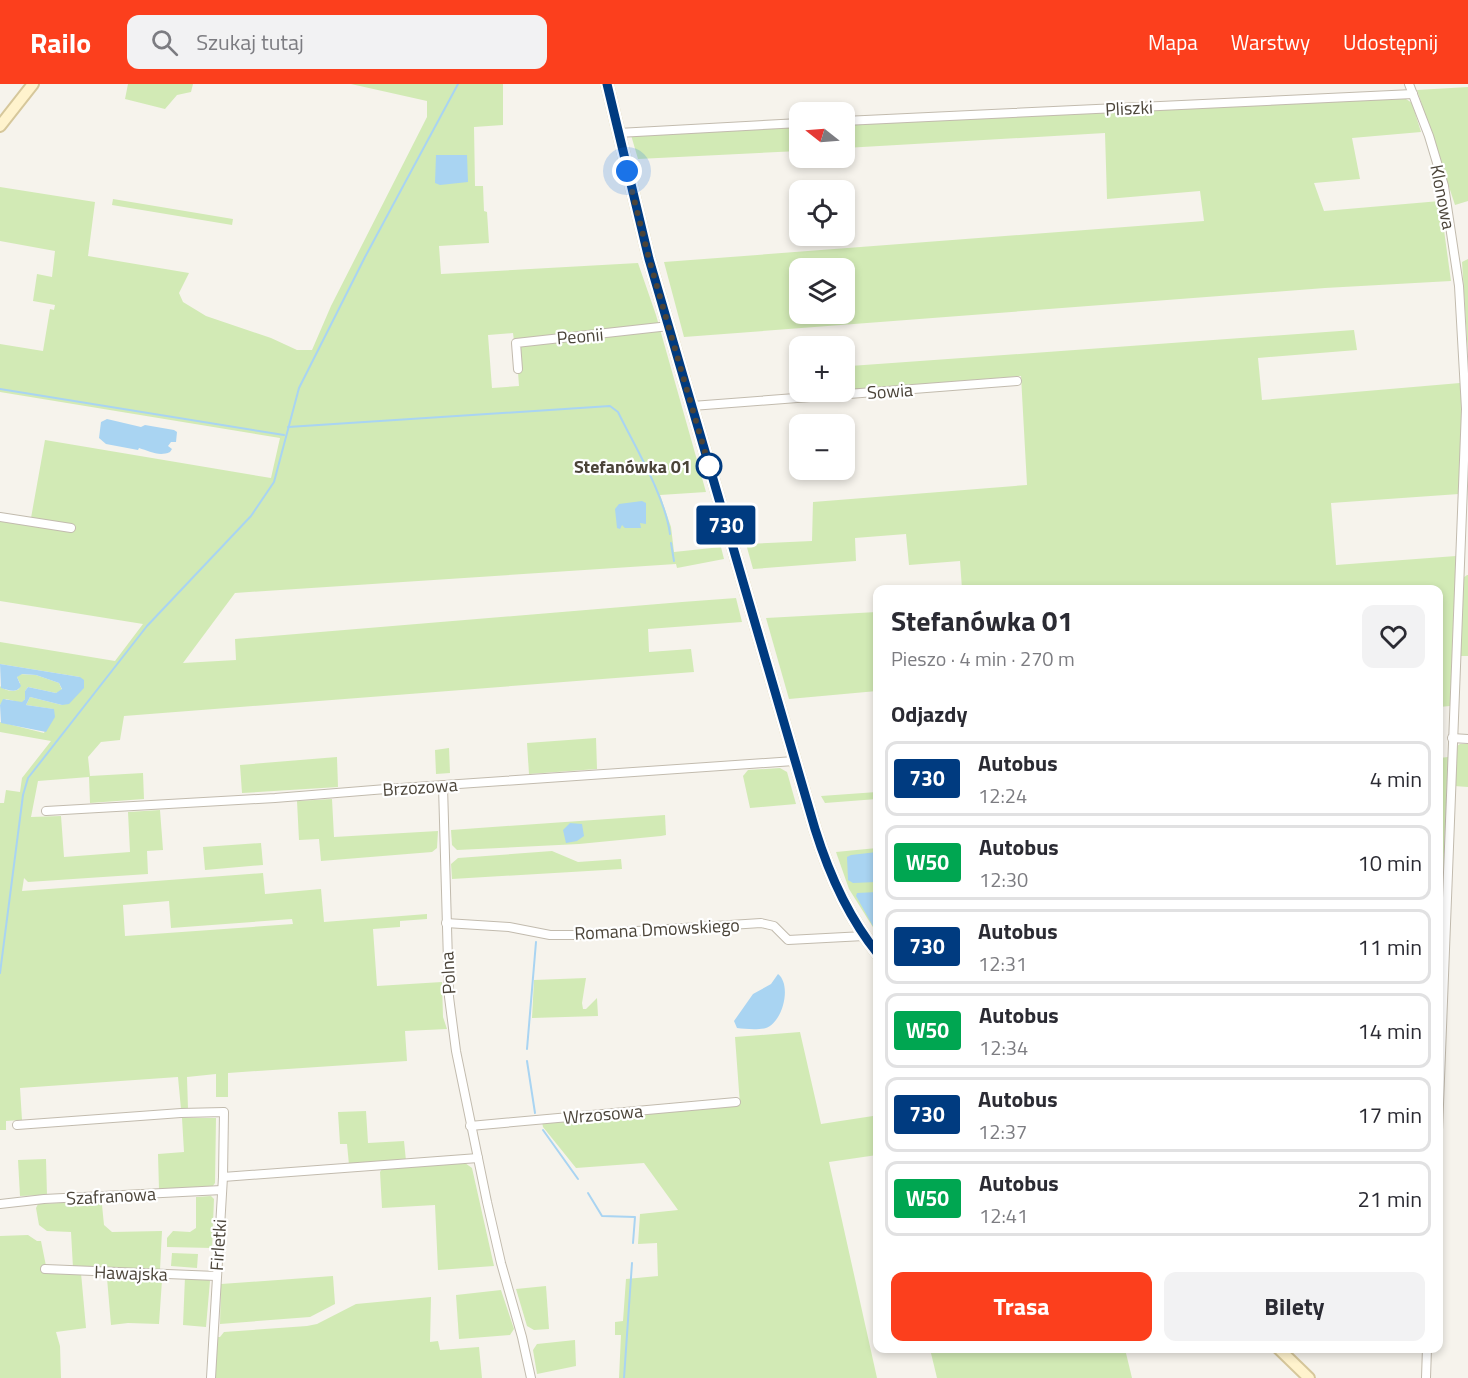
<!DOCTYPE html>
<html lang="pl">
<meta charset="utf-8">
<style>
:root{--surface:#fff;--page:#f2f2f3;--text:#2b2b33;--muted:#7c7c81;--line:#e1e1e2;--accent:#fc3f1d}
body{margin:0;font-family:"Titillium Web",sans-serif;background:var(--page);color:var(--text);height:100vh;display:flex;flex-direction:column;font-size:22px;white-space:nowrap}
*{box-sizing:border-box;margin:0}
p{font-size:20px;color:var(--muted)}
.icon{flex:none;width:33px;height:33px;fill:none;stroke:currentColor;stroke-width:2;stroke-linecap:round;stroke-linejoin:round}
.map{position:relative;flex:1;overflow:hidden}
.panel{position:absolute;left:873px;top:501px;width:570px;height:768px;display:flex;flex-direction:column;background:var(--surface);border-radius:12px;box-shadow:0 3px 9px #0003}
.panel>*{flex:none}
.badge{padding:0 12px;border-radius:4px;font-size:21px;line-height:39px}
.needle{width:39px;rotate:287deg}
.fabs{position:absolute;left:789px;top:18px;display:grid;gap:12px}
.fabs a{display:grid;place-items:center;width:66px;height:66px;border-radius:12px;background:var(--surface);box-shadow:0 3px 9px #0003;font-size:30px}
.you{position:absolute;width:30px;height:30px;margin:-15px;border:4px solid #fff;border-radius:50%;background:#1a73e8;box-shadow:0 0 0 9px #1a73e833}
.map>.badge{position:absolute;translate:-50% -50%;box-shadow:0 0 0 3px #fff}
h2{padding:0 18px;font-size:22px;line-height:54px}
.round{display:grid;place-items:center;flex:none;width:63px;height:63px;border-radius:12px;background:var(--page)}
.headline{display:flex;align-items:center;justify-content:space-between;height:102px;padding:0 18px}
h1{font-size:28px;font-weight:700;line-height:45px}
.button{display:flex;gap:12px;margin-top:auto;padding:12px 18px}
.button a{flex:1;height:69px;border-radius:12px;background:var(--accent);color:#fff;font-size:24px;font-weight:700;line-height:69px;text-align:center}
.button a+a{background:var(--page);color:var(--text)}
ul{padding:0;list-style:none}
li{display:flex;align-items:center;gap:18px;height:75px;margin:0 12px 9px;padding:0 6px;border:3px solid var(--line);border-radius:12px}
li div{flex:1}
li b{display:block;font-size:22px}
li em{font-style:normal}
li .badge{min-width:66px;font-weight:700;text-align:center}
header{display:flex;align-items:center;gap:36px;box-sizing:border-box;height:84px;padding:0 30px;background:var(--accent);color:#fff}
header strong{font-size:28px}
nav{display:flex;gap:33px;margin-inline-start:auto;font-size:21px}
.search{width:420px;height:54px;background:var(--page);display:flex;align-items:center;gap:15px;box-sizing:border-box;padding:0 21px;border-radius:12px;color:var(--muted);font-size:22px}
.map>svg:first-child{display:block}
</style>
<header>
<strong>Railo</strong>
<div class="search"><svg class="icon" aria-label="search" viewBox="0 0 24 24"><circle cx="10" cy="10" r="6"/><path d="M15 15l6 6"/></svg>Szukaj tutaj</div>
<nav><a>Mapa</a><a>Warstwy</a><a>Udostępnij</a></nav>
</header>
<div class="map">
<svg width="1468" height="1294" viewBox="0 0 1468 1294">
<rect width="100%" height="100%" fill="#f6f3ec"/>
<g fill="#d2eab5" fill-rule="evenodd">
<polygon points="128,0 193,0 191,8 177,11 165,25 125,15"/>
<path d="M351 0H503V41L474 43 475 102H483L484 127 487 128 489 159 439 162 441 190 638 179 656 231 706 408 660 411 671 443 674 468 721 463 724 475 677 484 676 480 235 509 183 579 236 576 235 555 682 518 736 514 742 538 648 545 649 568 691 565 694 588 124 632 120 656 101 658 88 673 90 692 143 689 144 715 90 719 89 693 38 697 31 733 61 732 64 773 130 768 128 728 160 726 163 766 147 767 148 790 28 798 24 794 22 807 263 789 265 810 321 805 324 838 427 830V835L400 837V843L373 845 377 902 442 898 443 933 447 945 405 947 407 977 228 989V1013H216V990L187 993 188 1025H181L178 993 20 1004 22 1036 6 1037V1046H0V719H4L6 706 20 708 22 694 51 657 0 648V638L44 649 53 625 26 621 30 613 62 621 80 593 0 580V558L115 577 143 540 0 517V435L73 446V440L31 434 45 356 271 394 280 354 0 308V260L43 267 50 225 54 226 55 221 33 217 37 190 52 193 55 167 0 157V103L95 118 88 172 189 189 179 209 183 218 206 232 271 254 297 266H312L331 222 427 33V17ZM513 249 514 257H519L521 287 518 288 519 302 492 304 488 251ZM169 817 171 844 292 835 293 840 125 852 123 821Z"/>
<polygon points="1468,3 1468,117 1455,121 1417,6"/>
<path d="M1406 15 1412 19 1421 48 1352 54 1360 95 1314 99 1324 127 1440 117 1451 197 1325 204 684 253 664 178 1204 137 1200 107 1107 115 1105 49 845 64V40L1310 18ZM800 184H844V230H800Z"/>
<polygon points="799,42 799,67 638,75 631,51"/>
<polygon points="113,115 233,135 232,141 112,121"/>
<polygon points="1468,175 1468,270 1462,178"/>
<polygon points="1354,246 1357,266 1258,274 1262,316 1460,299 1463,329 1459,410 1331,419 1336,481 1456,472 1450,622 1439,623 1438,506 962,505 960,477 909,481 906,450 855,454 856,477 753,485 746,460 812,457 813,418 1027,401 1021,292 850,306 850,282"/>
<polygon points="1467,491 1468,491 1468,572 1460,572 1463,494"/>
<polygon points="877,528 877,607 789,615 766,534"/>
<path d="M19 590 36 591 59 599 62 606 56 609 28 603 25 607V615L22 619 6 615 0 621V602C4 606 13 609 19 605L20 599 17 593Z"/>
<polygon points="596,654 597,685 529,690 527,659"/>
<polygon points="1460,660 1468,660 1468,703 1454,702 1457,662"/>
<polygon points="449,664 450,689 436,690 435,666"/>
<polygon points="337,673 338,703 242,709 240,681"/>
<polygon points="1448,673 1442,813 1439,813 1439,674"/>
<polygon points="780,684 787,688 796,720 750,724 743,692 748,686"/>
<polygon points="877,708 877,715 825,719 821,712"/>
<polygon points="332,715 334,753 438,747 437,764 432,768 321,777 319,755 299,756 297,717"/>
<polygon points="665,731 666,751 661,752 579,760 457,766 452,761 451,746"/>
<polygon points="261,759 263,781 205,786 203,763"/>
<polygon points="877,764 877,848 876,848 849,805 836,768"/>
<polygon points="552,767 578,778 621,775 622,785 452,795 451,780 458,774"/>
<polygon points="586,894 582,919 583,925 586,925 597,914 598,932 532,934 534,896"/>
<polygon points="800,948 821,1040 873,1032 877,1053 877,1071 829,1078 877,1294 619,1294 621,1251 615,1251 615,1238 623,1237 626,1195 658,1192 657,1159 638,1160 640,1130 678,1126 644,1079 576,1084 543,1043 542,1038 740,1021 735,953"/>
<polygon points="366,1027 368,1059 404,1057 406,1077 349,1081 347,1060 340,1060 338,1028"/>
<polygon points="182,1034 216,1034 215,1099 212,1103 159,1105 158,1070 184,1068"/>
<polygon points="46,1075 47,1111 20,1112 18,1076"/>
<polygon points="465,1079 472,1084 494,1182 438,1186 435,1121 382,1124 380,1088 382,1085"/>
<polygon points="211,1112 214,1115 212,1164 167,1163 167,1154 173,1147 190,1148 196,1144 196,1113"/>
<polygon points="105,1117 102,1121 104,1141 112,1148 162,1147 160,1186 73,1184 71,1148 47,1147 39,1141 36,1124 38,1120"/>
<polygon points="28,1151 37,1157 41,1157 46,1182 81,1189 86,1244 56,1248 60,1262 61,1294 0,1294 0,1152"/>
<polygon points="172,1169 198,1170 197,1184 171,1182"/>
<polygon points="129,1191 141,1191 162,1196 159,1240 128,1239 111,1241 107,1194"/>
<polygon points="333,1192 335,1220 310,1233 220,1240 221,1200"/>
<polygon points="185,1193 206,1194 210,1197 206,1243 183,1241"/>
<polygon points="546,1202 549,1245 534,1246 527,1242 516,1205"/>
<polygon points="501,1206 514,1245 510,1251 459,1255 456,1211"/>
<polygon points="431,1213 430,1258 438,1257 440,1266 479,1263 482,1294 214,1294 216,1253 220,1253 224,1248 307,1242 317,1240 356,1220"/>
<polygon points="575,1256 576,1282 537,1290 533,1266 537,1260"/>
<polygon points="930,1265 1125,1265 1132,1294 937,1294"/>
</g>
<g fill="#a9d4f2">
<polygon points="436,71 467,71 468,98 440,101 435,99"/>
<path d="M107 335 141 343 145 341 174 346 177 348 176 358H171L168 362 172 365 170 368C159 373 149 367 139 364L138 366 106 360 99 354 101 338Z"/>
<polygon points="642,417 646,419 646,440 640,439 641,444 625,444 622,441 620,445 617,444 615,425 619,420"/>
<path d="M0 580 80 593 84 596V604L69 620 62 621 30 613 26 621 54 625 55 633 46 648 1 639 0 621 3 615 22 618 25 615V607L28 603 56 609 62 605 59 599 36 591 22 590 17 593 21 602C16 610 9 606 1 604Z"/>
<polygon points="570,739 582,740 584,752 577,757 566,759 563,746"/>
<polygon points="877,768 877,798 853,799 848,796 847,773 851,771"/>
<polygon points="877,808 877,844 874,844 856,812 857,809"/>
<path d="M778 890C792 901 783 938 766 944 758 946 745 945 737 944L734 937 753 910 771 900Z"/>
</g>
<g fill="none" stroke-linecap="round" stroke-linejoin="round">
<g stroke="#a9d4f2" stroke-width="2">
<polyline points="0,305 284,351"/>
<path d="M288 343 610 322 618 328C635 363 665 412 670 450"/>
<polyline points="671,459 674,477"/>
<polyline points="0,889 23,711 28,694 147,542 251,432 274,398 299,304 365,173 458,0"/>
<polyline points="527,965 536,858"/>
<polyline points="527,977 535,1029"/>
<polyline points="543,1046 578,1095"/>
<polyline points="588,1109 602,1132 635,1133 633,1159"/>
<polyline points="624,1294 632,1179"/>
</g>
<defs>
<g id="street">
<polyline points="1409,0 1429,52 1444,102 1459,202 1466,325 1438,1046"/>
<polyline points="844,37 1413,10"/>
<polyline points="618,49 800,39"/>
<polyline points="518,285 516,259 669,242"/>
<polyline points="692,322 1017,297"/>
<polyline points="0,433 71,444"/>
<polyline points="1452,654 1468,655"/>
<polyline points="443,702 449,913 456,967 487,1118 501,1179 522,1253 531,1294"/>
<polyline points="46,727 275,714 386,705 794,677"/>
<polyline points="446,839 509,843 550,851 575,851 761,839 774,842 788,856 864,852"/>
<polyline points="17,1041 181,1029 224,1028 223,1093 211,1294"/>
<polyline points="470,1042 736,1018"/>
<polyline points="223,1093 478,1074"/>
<polyline points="0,1120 44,1115 222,1106"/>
<polyline points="45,1185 216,1192"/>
<polyline points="1426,1294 1427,1264"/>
</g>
<g id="secondary">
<path d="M607 0 649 175 815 745C829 790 848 833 878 870"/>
<polyline points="0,42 33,0"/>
<polyline points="1278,1264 1309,1294"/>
</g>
</defs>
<use href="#street" stroke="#c2bbae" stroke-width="10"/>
<use href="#secondary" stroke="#d6c79b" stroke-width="14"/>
<use href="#street" stroke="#fff" stroke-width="8"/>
<use href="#secondary" stroke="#fff3cd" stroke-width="10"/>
</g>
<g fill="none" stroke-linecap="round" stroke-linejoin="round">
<defs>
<path id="line" d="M607 0 649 175 815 745C829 790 848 833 878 870"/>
</defs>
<use href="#line" stroke="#fff" stroke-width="14"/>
<use href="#line" stroke="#003b80" stroke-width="9"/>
<polyline stroke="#4b4439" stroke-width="6" stroke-dasharray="0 10.8" points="627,87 649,175 709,382"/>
</g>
<circle fill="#fff" stroke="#003b80" stroke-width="3" cx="709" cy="382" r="12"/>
<g text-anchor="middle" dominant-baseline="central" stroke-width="4.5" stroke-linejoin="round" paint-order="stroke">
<g font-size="18" fill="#4b4439" stroke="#fff">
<text transform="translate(1129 24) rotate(-3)">Pliszki</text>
<text transform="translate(1443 113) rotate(79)">Klonowa</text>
<text transform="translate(580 252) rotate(-5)">Peonii</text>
<text transform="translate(890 307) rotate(-4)">Sowia</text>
<text transform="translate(420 703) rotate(-4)">Brzozowa</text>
<text transform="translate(657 845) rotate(-3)">Romana Dmowskiego</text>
<text transform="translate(448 889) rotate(-93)">Polna</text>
<text transform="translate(603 1030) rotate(-5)">Wrzosowa</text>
<text transform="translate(111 1112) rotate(-3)">Szafranowa</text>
<text transform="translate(218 1161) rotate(-86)">Firletki</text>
<text transform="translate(131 1189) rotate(2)">Hawajska</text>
</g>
<g font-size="18" font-weight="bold" fill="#4b4439" stroke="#fff" text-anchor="end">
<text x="691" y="382">Stefanówka 01</text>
</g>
</g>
</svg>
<div class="fabs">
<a><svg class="needle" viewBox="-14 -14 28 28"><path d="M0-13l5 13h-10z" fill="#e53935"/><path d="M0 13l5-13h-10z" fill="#7c7c81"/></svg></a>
<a><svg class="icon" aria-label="locate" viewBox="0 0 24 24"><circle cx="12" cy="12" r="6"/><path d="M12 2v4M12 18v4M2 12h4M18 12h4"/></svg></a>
<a><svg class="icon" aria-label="layers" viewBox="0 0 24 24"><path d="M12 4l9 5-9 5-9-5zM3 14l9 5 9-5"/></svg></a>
<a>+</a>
<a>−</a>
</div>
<div class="you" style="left:627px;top:87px"></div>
<b class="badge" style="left:726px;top:441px;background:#003b80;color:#fff">730</b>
<section class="panel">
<div class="headline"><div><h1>Stefanówka 01</h1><p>Pieszo · 4 min · 270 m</p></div><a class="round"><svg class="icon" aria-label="heart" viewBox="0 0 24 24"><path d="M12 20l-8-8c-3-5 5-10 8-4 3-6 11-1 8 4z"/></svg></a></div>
<h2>Odjazdy</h2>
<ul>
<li><span class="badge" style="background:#003b80;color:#fff">730</span><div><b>Autobus</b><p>12:24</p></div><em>4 min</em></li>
<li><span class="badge" style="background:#00a651;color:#fff">W50</span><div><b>Autobus</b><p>12:30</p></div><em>10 min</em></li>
<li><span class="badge" style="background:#003b80;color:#fff">730</span><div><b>Autobus</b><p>12:31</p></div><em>11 min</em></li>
<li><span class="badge" style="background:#00a651;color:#fff">W50</span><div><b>Autobus</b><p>12:34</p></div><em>14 min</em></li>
<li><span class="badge" style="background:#003b80;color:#fff">730</span><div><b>Autobus</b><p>12:37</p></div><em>17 min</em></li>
<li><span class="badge" style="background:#00a651;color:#fff">W50</span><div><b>Autobus</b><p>12:41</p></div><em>21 min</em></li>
</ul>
<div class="button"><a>Trasa</a><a>Bilety</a></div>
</section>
</div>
